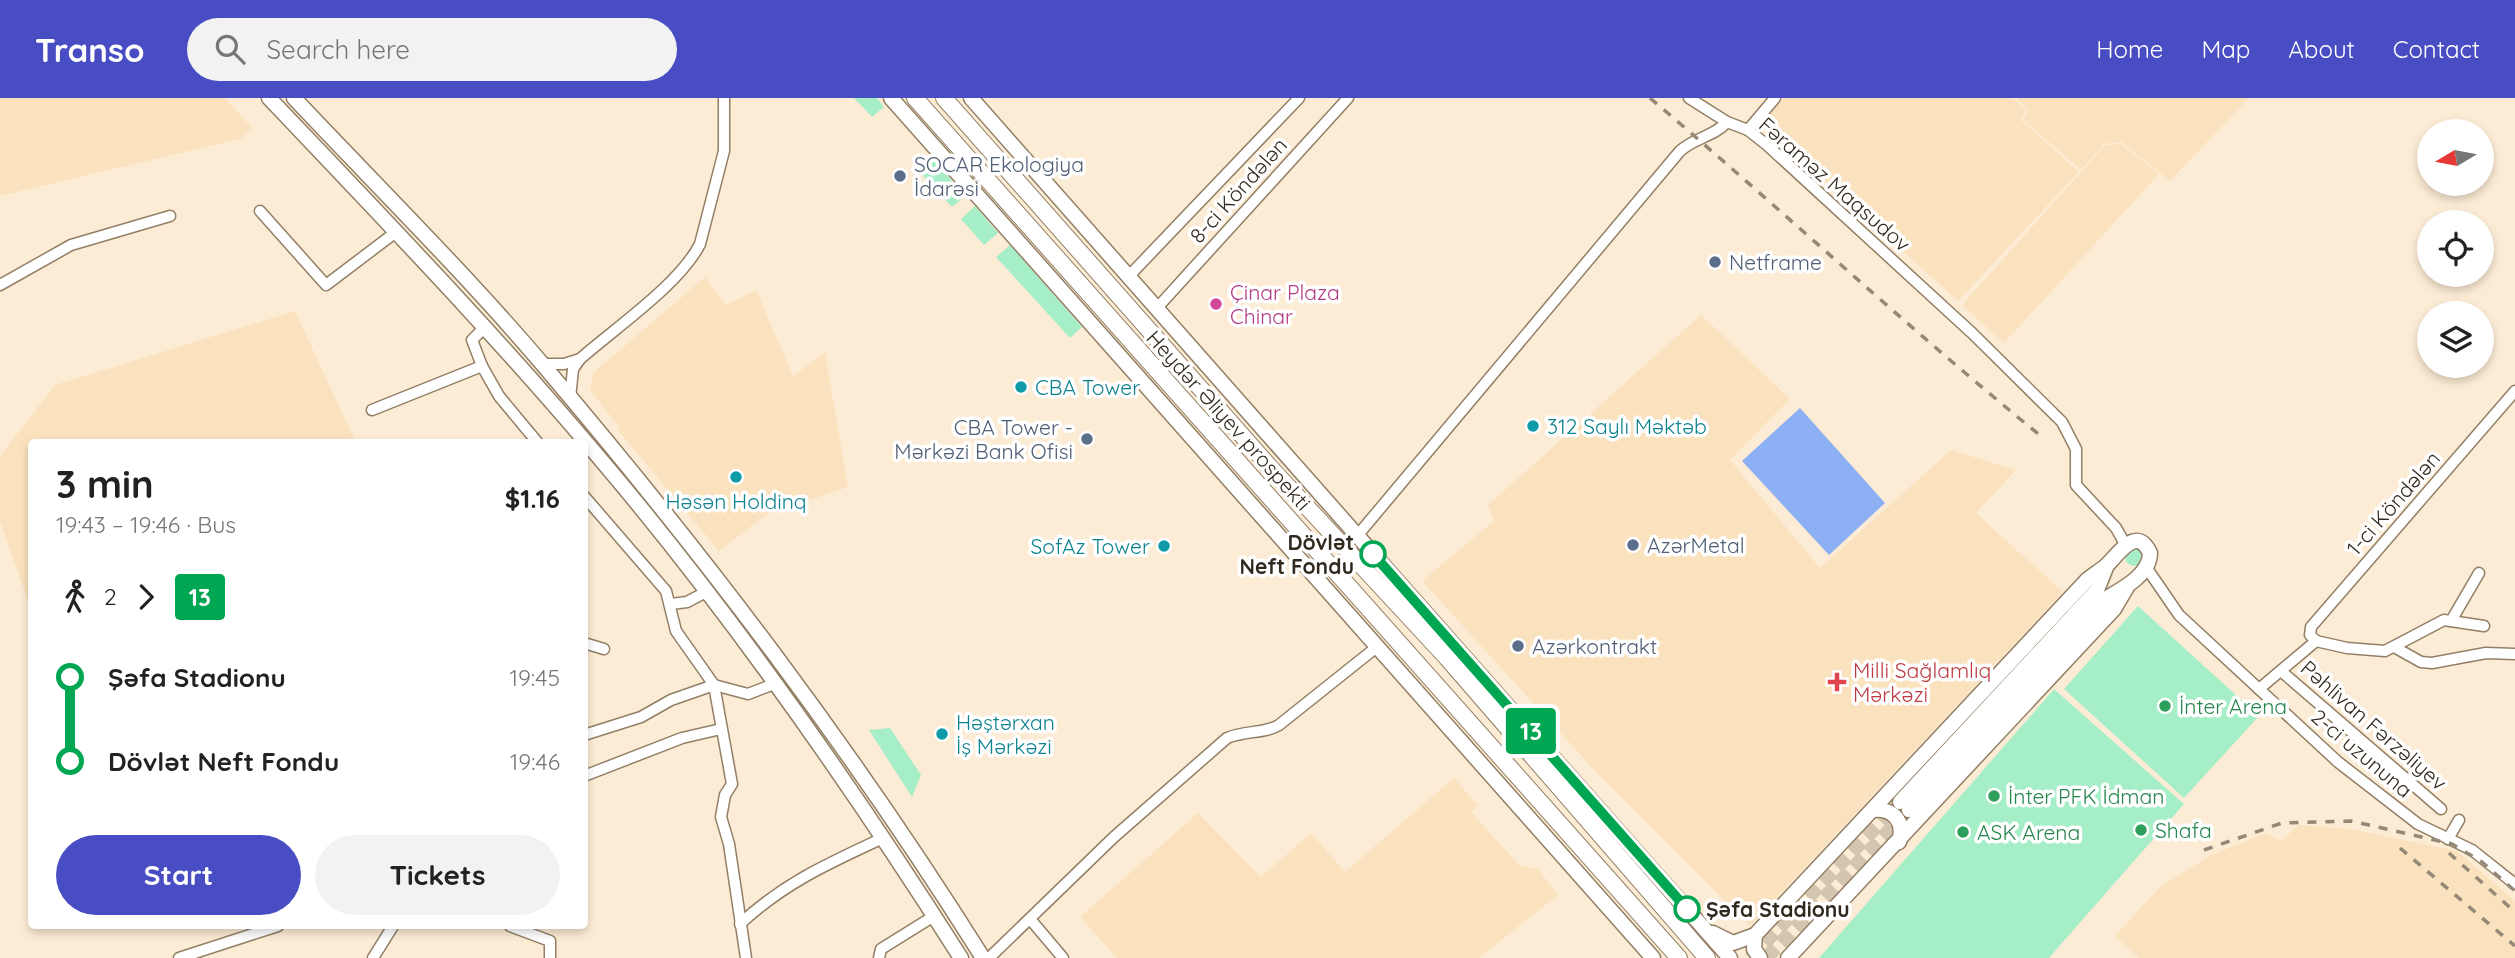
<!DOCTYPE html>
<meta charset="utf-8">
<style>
:root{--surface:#fff;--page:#f2f2f2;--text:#222;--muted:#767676;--accent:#484dc3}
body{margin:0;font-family:Quicksand,sans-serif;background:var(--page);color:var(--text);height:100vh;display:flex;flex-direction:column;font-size:26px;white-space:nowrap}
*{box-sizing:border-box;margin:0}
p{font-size:23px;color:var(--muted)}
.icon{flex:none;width:38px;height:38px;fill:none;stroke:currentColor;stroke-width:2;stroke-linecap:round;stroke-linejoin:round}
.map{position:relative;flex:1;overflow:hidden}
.side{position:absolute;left:28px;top:341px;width:560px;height:490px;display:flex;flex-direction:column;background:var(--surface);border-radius:7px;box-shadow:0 4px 10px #0003}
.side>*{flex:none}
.badge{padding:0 14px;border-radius:5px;font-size:24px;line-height:46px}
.needle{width:46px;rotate:260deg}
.buttons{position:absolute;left:2417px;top:21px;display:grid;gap:14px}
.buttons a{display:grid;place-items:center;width:77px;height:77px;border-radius:50%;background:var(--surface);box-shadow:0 4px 10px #0003;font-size:35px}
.map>.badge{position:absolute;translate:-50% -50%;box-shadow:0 0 0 4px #fff}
.legs{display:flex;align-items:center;gap:10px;height:77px;padding:0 28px;font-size:23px}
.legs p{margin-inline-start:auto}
.overview{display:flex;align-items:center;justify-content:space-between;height:119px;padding:0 28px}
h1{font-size:38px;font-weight:800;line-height:52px}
.button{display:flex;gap:14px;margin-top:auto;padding:14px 28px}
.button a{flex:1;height:80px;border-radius:42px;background:var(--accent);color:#fff;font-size:28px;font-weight:800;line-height:80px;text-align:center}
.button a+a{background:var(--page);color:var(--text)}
ul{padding:0 28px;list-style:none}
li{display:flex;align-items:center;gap:24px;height:84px;font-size:26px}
li i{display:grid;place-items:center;width:10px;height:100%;margin:0 9px;background:currentColor}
li i::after{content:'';width:18px;height:18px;margin:-9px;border:5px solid;border-radius:50%;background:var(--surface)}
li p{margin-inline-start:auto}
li:first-child i{background:linear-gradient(#0000 50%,currentColor 0)}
li:last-child i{background:linear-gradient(currentColor 50%,#0000 0)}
header{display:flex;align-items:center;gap:42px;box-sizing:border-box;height:98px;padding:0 35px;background:var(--accent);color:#fff}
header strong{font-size:33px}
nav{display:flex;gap:38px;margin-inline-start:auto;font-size:24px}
.search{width:490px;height:63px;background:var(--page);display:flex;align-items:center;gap:18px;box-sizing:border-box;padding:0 24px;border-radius:38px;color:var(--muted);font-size:26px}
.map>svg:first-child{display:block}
</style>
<header>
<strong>Transo</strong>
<div class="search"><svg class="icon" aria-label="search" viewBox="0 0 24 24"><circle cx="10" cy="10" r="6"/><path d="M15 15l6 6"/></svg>Search here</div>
<nav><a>Home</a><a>Map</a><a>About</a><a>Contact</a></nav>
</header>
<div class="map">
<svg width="2515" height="860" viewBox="0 0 2515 860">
<rect width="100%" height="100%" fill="#fdecd5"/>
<g fill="#fbe2bf">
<polygon points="0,0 225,0 252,30 240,41 0,98"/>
<polygon points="1784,0 2013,0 2026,12 2021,22 2079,74 1958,203 1761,26"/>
<polygon points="2016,0 2249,0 2170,83 2121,44 2104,46 2081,72 2023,22 2028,12"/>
<polygon points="2121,46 2159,76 2004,245 1962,207 2105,47"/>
<polygon points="705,179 726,207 756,192 793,278 825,254 848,389 766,417 719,453 617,331 619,329 590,292 593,275"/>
<polygon points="295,213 356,345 32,345 31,511 0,424 0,358 55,287"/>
<polygon points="1701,217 1790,301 1730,362 1820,470 1951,352 2016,372 1976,415 2063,494 1750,828 1596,674 1422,483 1494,423 1488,407"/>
<polygon points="1454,680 1478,707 1471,714 1519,767 1538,771 1558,797 1479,860 1117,860 1080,819 1198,715 1261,779 1311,735 1345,774"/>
<polygon points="2299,727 2351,731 2457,753 2515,803 2515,860 2139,860 2115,838 2160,789 2211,757 2266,735 2281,743"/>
</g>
<g fill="#a6eec8">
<polygon points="854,0 877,0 884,9 872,19"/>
<polygon points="930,57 965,98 952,109 915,69"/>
<polygon points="975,108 998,135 984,147 961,121"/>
<polygon points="1010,147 1082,229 1070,240 996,159"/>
<circle cx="2134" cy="459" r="9"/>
<polygon points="2138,508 2259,618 2184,700 2064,591"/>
<polygon points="2054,591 2184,706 2049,860 1819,860"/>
<polygon points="890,630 921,677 912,699 869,632"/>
</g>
<polygon fill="#8daff3" points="1800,310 1885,405 1829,457 1742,363"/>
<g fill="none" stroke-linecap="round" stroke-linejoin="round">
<g stroke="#d4c5b0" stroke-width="14" stroke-dasharray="14 7" stroke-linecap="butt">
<polyline points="1750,860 1900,704"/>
<polyline points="1766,860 1906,715"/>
</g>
<defs>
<g id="minor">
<polyline points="1689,0 1727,24"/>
<polyline points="1748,32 1775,0"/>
<polyline points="260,113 326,187 396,134"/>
<polyline points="1128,179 1299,0"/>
<polyline points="0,187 71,147 170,118"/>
<polyline points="1157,210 1348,0"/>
<polyline points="542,266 564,266 580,261"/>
<polyline points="482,268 499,298 538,345"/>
<path d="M570 300 573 271 580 261C615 230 680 186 700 146L724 53V0"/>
<polyline points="372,312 482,268 472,242 484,230"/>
<polyline points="584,398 666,493 676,533 714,587 732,686 725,697 721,719 729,746 746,860"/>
<path d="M1357 438 1680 53C1694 40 1715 38 1727 24L1748 32 1767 47 1972 235 2062 324 2076 351V387L2116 430 2125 446"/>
<polyline points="2146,469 2179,517 2338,664 2418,726 2472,752 2515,786"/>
<polyline points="671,506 687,504 706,494"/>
<polyline points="2451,523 2479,475"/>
<polyline points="2316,543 2310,537 2311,529 2515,293"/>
<polyline points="2316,543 2347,550 2385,553 2444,522 2484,528"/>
<polyline points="584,545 604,551"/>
<polyline points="2396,550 2421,564 2432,565 2486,555 2515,556"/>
<polyline points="2281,573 2441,711"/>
<polyline points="2259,591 2316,543"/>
<polyline points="584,637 641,619 671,602 714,587 748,596 774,586"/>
<polyline points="584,678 682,640 721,631"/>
<polyline points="2448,741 2459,722"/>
<polyline points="1030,821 1063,860"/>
<path d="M740 826C784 785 829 765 883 740"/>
<polyline points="510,828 550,843 550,860"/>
<polyline points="179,860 278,828"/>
<polyline points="373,860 393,828"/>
<polyline points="879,860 881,851 934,818"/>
<path d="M989 860 1114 739 1227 640C1246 632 1264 636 1279 627L1378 548"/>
</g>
<g id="major">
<path d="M269 0C384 121 500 241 607 369 737 523 853 690 961 860"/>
<path d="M294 0C377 88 466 176 544 268 706 459 850 648 983 860"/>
<polyline points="891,0 1653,860"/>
<polyline points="971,0 1730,860"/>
<polyline points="1900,704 2097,492 2107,467"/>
<path d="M1873 712C1894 710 1905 724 1899 744"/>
<path d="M1713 835 1733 845 1755 837 2087 482C2093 477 2100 473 2106 468 2118 457 2136 426 2150 455 2150 477 2122 491 2105 501L1909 712"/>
<polyline points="1755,837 1754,851 1760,860"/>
<polyline points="1788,860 2114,511 2127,489"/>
</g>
<g id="highway">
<polyline points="915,0 1679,860"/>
<polyline points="944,0 1269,368 1447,560 1707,860"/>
</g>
</defs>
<use href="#minor" stroke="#927f65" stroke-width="13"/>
<use href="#major" stroke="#927f65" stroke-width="17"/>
<use href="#highway" stroke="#927f65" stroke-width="18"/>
<use href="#minor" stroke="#fff" stroke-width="10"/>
<use href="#major" stroke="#fff" stroke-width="14"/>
<use href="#highway" stroke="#fff" stroke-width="16"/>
<g stroke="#948877" stroke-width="3.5" stroke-dasharray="9 9" stroke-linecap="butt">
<path d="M1650 0C1782 112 1908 230 2042 339"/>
<polyline points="2400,750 2515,848"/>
<polyline points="2204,752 2282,725 2351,723 2452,746 2482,764 2515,793"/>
<polyline points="2449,755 2515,814"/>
</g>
</g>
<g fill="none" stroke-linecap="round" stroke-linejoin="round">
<defs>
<polyline id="line-1" points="1373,456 1687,811"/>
</defs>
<use href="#line-1" stroke="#fff" stroke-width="16"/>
<use href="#line-1" stroke="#00a651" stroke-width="10"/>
</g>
<g fill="#5c6f8a" stroke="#fff" stroke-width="2.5">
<circle cx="900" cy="78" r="7"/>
<circle cx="1715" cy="164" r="7"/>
<circle cx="1087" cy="341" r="7"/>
<circle cx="1633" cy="447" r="7"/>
<circle cx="1518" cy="548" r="7"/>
</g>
<circle fill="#d1479c" stroke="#fff" stroke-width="2.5" cx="1216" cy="206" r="7"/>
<g fill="#0f9aa8" stroke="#fff" stroke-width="2.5">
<circle cx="1021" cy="289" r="7"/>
<circle cx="1533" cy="328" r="7"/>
<circle cx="736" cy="379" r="7"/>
<circle cx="1164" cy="448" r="7"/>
<circle cx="942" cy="636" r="7"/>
</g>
<g fill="#fff" stroke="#00a651" stroke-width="3.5">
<circle cx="1373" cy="456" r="12"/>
<circle cx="1687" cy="811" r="12"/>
</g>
<path fill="#e0444e" stroke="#fff" stroke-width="2.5" d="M1833.5 573.5h7v7h7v7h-7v7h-7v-7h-7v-7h7z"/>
<g fill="#2e9e5b" stroke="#fff" stroke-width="2.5">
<circle cx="2165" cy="608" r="7"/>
<circle cx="1994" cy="698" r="7"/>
<circle cx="2141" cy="732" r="7"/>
<circle cx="1963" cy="734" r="7"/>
</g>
<g text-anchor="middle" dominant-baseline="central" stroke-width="7" stroke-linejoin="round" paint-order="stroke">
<g font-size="21" fill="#4e5e75" stroke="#fff" text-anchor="start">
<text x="914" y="66">SOCAR Ekologiya<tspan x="914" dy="24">İdarəsi</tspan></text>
<text x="1729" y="164">Netframe</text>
<text x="1073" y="329" text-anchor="end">CBA Tower -<tspan x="1073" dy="24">Mərkəzi Bank Ofisi</tspan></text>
<text x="1647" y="447">AzərMetal</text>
<text x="1532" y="548">Azərkontrakt</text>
</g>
<g font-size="21" fill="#31291e" stroke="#fff">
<text transform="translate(1835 86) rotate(41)">Fəraməz Maqsudov</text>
<text transform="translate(1238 92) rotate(-48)">8-ci Köndələn</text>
<text transform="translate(1229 322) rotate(48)">Heydər Əliyev prospekti</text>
<text transform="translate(2393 405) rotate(-49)">1-ci Köndələn</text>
<text transform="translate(2374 627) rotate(41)">Pəhlivan Fərzəliyev</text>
<text transform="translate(2362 655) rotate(40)">2-ci uzununa</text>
</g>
<g font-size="21" fill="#b23c85" stroke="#fff" text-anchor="start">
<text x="1230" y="194">Çinar Plaza<tspan x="1230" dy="24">Chinar</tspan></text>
</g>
<g font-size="21" fill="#0d838f" stroke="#fff" text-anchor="start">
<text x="1035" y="289">CBA Tower</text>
<text x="1547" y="328">312 Saylı Məktəb</text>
<text x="736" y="403" text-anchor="middle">Həsən Holdinq</text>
<text x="1150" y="448" text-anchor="end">SofAz Tower</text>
<text x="956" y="624">Həştərxan<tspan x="956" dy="24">İş Mərkəzi</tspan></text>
</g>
<g font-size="21" font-weight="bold" fill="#31291e" stroke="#fff" text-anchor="end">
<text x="1354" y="444">Dövlət<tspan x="1354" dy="24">Neft Fondu</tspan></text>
<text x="1706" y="811" text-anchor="start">Şəfa Stadionu</text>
</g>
<g font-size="21" fill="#be3a42" stroke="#fff" text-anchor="start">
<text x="1853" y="572">Milli Sağlamlıq<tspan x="1853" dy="24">Mərkəzi</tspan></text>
</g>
<g font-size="21" fill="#27864d" stroke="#fff" text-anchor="start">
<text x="2179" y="608">İnter Arena</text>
<text x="2008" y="698">İnter PFK İdman</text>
<text x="2155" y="732">Shafa</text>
<text x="1977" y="734">ASK Arena</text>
</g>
</g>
</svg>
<div class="buttons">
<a><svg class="needle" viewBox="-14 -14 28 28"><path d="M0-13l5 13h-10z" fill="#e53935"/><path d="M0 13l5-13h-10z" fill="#767676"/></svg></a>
<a><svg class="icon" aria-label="locate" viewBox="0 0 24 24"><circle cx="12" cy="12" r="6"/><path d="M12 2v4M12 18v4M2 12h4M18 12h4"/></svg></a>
<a><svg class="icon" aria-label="layers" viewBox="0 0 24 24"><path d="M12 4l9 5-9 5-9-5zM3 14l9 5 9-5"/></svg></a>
</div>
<b class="badge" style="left:1531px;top:633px;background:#00a651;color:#fff">13</b>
<section class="side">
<div class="overview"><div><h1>3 min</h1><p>19:43 – 19:46 · Bus</p></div><b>$1.16</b></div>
<div class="legs"><svg class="icon" aria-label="walk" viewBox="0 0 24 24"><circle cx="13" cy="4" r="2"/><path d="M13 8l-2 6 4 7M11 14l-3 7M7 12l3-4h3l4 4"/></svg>2<svg class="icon" aria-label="forward" viewBox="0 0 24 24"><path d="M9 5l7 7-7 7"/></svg><b class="badge" style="background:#00a651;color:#fff">13</b></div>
<ul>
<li><i style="color:#00a651"></i><b>Şəfa Stadionu</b><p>19:45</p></li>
<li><i style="color:#00a651"></i><b>Dövlət Neft Fondu</b><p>19:46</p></li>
</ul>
<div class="button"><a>Start</a><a>Tickets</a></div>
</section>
</div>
